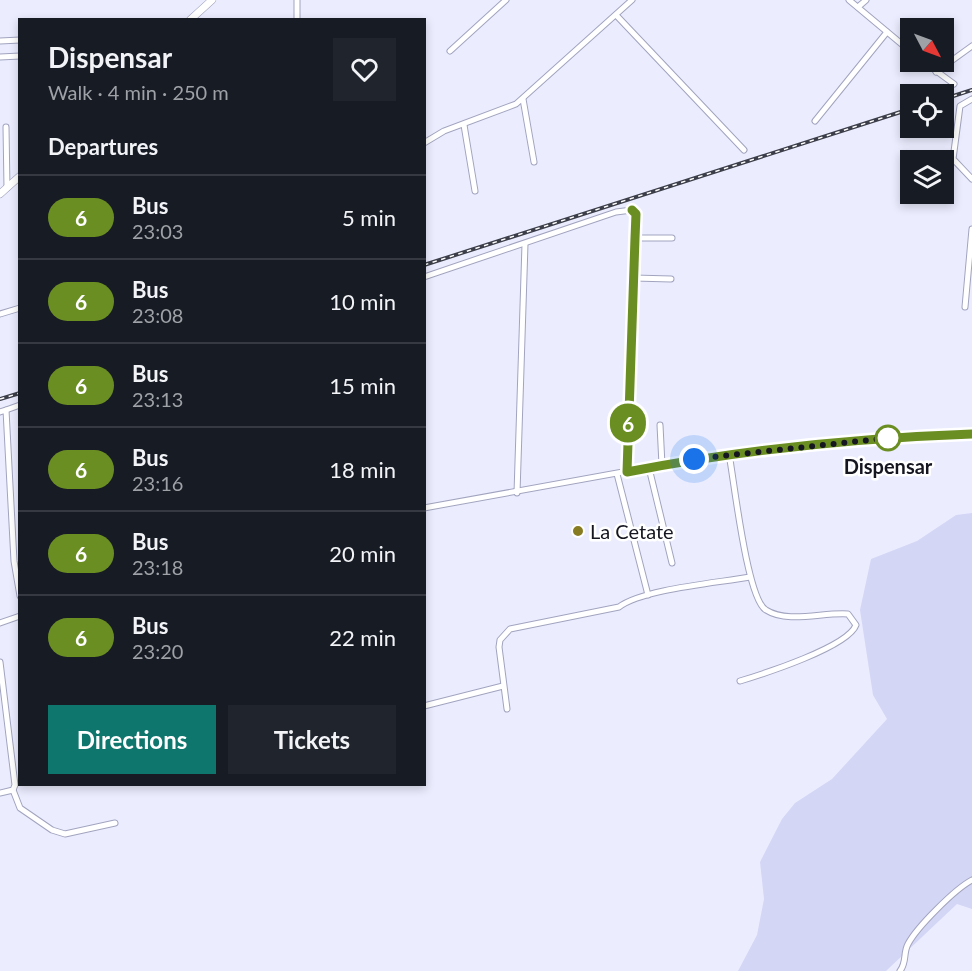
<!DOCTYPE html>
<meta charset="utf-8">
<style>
:root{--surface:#171b24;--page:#20242c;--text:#f1f3f6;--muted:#9ea1a6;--line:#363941;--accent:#0f766e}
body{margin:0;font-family:Lato,sans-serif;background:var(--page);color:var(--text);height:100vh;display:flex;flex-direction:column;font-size:22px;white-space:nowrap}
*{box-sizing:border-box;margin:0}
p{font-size:20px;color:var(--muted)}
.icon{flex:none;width:33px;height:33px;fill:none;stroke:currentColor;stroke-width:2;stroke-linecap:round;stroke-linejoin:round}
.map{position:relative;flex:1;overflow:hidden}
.drawer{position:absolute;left:18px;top:18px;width:408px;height:768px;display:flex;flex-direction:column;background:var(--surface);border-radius:0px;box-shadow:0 3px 9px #0003}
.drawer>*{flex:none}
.badge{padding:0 12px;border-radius:20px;font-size:21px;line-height:39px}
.needle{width:39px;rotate:131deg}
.buttons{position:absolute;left:900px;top:18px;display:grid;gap:12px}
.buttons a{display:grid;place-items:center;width:54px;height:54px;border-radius:0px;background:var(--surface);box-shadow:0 3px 9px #0003;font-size:30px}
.you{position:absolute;width:30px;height:30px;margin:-15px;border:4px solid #fff;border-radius:50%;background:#1a73e8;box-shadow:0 0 0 9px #1a73e833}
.map>.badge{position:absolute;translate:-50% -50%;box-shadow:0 0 0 3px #fff}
h2{padding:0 30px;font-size:22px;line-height:54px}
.round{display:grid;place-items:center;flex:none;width:63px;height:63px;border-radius:0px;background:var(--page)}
.head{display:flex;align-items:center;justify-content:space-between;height:102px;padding:0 30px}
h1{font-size:28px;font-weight:700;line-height:45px}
.cta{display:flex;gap:12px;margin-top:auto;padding:12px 30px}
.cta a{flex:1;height:69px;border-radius:0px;background:var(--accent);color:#fff;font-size:24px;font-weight:700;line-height:69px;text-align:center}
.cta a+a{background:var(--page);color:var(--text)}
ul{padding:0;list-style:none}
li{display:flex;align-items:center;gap:18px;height:84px;padding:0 30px;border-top:2px solid var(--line)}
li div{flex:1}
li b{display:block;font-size:22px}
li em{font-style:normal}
li .badge{min-width:66px;font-weight:700;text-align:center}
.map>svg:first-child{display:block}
</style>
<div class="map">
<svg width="972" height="971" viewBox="0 0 972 971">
<rect width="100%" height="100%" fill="#ebedff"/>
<polygon fill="#d4d6f6" points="972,513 972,909 957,904 886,971 738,971 757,935 764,899 760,862 782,819 795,803 832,779 887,719 873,695 860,610 871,559 917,541 956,515"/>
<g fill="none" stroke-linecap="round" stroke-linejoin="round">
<defs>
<g id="minor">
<polyline points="849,0 910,51"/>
<polyline points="858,7 866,0"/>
<polyline points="616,15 744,150"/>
<polyline points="297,20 297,0"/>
<polyline points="0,41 20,40"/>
<polyline points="450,51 506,0"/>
<polyline points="0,57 20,56"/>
<polyline points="924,62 954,84"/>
<polyline points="936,72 972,46"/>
<polyline points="523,99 534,162"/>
<polyline points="972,99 960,106 953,159 972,179"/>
<polyline points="815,121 887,32"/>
<polyline points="464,125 475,191"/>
<polyline points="6,127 7,188"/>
<polyline points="424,143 444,131 516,104 632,0"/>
<polyline points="635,238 672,238"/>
<polyline points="424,277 616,212 632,210 636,214 627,472"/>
<polyline points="634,278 671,279"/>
<polyline points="965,307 972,229"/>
<polyline points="0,314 20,308"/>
<polyline points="6,410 20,405"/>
<polyline points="0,412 6,410 14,561 20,596"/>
<polyline points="660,425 662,465"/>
<path d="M729 454C734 480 747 599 766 610 788 624 823 612 848 614L856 625C848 647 763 674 740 681"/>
<polyline points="649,468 672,563"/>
<polyline points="617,474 648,595"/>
<polyline points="517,493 525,244"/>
<polyline points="424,508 711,456 902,436 972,434"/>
<polyline points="0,623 20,616"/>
<polyline points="0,662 15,785 13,790 0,793"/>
<polyline points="424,706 503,686"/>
<path d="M507 709 499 647 500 640 510 629 619 607C643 589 717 583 750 577"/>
<polyline points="13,790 20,808 52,830 65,834 115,823"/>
<path d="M900 971C907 962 903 953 908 944 917 927 955 889 972 880"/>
</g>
<g id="major">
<polyline points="190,20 212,0"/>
<polyline points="0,194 20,176"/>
</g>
</defs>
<use href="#minor" stroke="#a2a4bf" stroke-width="7"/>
<use href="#major" stroke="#a2a4bf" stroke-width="8"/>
<use href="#minor" stroke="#fff" stroke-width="5"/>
<use href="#major" stroke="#fff" stroke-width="7"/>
<defs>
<g id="rail">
<polyline points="944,99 972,90"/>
<polyline points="424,265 910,109"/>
<polyline points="0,399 20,393"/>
</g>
</defs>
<use href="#rail" stroke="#3c3e49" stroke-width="4"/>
<use href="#rail" stroke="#fff" stroke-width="1.5" stroke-dasharray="4.5" stroke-linecap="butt"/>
</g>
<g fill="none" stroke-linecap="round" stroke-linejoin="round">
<defs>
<path id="line" d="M632 210 636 214 635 238 627 472C741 450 856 438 972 434"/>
</defs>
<use href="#line" stroke="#fff" stroke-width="14"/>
<use href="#line" stroke="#6b8e23" stroke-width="9"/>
<polyline stroke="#151620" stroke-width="6" stroke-dasharray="0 10.8" points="694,459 888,438"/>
</g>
<circle fill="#fff" stroke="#6b8e23" stroke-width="3" cx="888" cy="438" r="12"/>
<circle fill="#877c22" stroke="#fff" stroke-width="2" cx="578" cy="531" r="6"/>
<g text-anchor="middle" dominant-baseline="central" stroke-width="5" stroke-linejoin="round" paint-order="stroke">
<g font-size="20" font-weight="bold" fill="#151620" stroke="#fff">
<text x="888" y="466">Dispensar</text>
</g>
<g font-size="20" fill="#151620" stroke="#fff" text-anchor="start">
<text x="590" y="531">La Cetate</text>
</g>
</g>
</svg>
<div class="buttons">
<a><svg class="needle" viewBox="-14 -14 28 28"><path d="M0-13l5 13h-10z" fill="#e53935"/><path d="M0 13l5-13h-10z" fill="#9ea1a6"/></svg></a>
<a><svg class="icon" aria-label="locate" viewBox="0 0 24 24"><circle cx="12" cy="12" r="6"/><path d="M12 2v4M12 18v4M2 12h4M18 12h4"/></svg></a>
<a><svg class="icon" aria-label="layers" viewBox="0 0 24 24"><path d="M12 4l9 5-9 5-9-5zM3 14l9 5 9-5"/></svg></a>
</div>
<div class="you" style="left:694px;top:459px"></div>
<b class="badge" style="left:628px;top:423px;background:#6b8e23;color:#fff">6</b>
<section class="drawer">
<div class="head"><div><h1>Dispensar</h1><p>Walk · 4 min · 250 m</p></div><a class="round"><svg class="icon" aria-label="heart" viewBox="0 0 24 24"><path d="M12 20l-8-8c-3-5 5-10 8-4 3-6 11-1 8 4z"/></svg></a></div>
<h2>Departures</h2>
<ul>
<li><span class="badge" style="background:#6b8e23;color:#fff">6</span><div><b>Bus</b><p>23:03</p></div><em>5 min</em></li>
<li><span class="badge" style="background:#6b8e23;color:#fff">6</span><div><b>Bus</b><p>23:08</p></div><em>10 min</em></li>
<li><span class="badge" style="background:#6b8e23;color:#fff">6</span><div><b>Bus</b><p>23:13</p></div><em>15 min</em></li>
<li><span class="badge" style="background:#6b8e23;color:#fff">6</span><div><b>Bus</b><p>23:16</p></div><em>18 min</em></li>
<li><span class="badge" style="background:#6b8e23;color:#fff">6</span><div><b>Bus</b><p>23:18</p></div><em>20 min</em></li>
<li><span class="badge" style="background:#6b8e23;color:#fff">6</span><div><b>Bus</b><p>23:20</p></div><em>22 min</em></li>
</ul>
<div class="cta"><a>Directions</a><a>Tickets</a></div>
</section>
</div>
